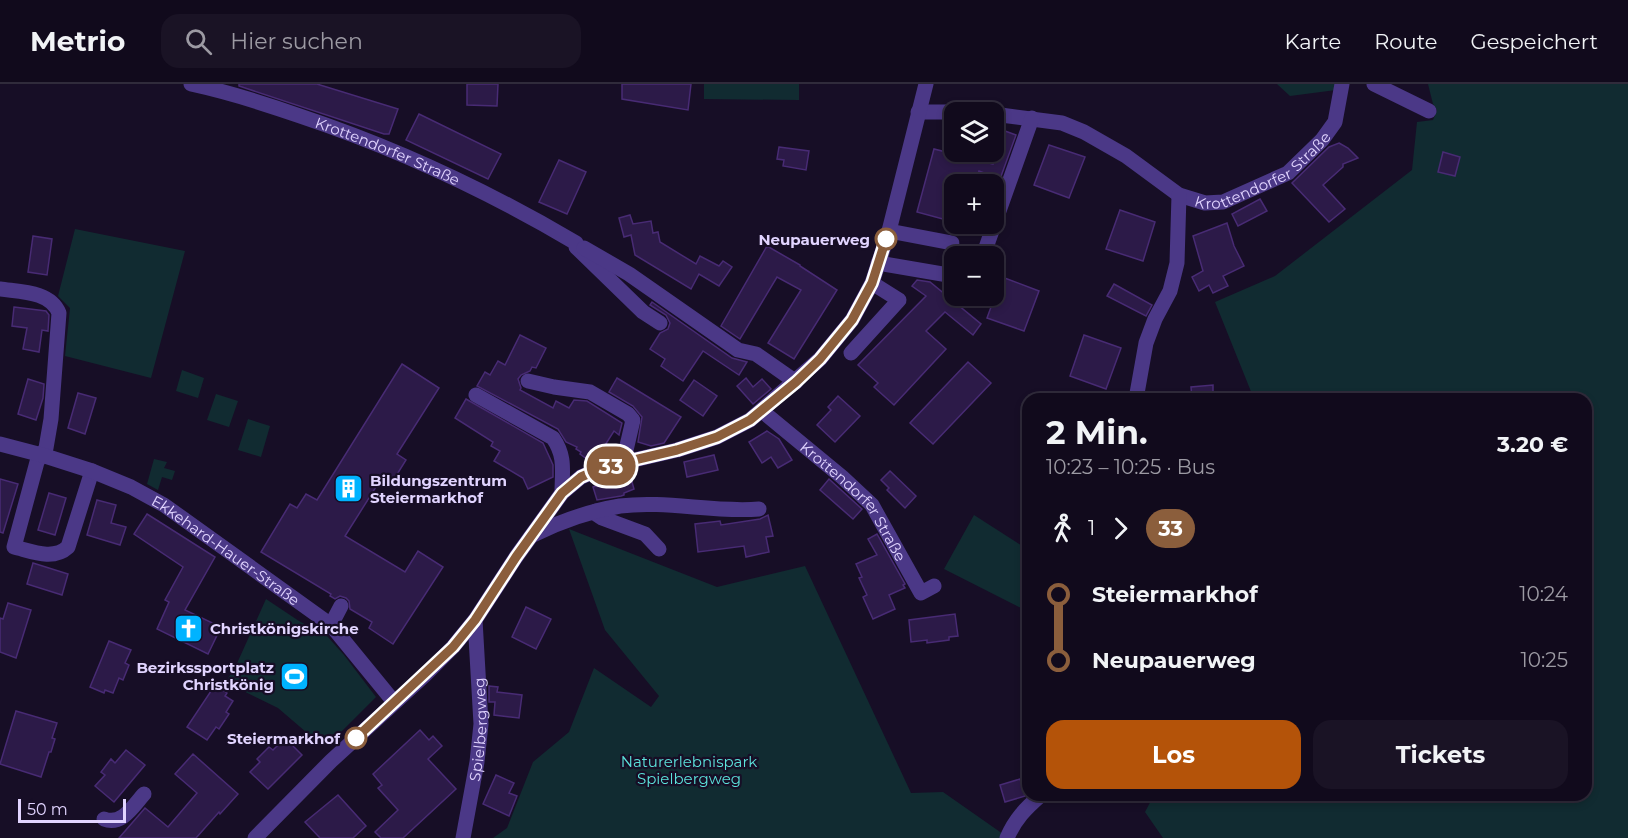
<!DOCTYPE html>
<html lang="de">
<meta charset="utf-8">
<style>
:root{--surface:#110a1c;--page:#1a1325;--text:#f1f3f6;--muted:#9c9aa3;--line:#302b3b;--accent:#b45309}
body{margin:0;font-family:Montserrat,sans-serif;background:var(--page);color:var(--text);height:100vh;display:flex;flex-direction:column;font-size:22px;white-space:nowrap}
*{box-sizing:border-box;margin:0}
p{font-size:20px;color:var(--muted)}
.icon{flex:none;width:33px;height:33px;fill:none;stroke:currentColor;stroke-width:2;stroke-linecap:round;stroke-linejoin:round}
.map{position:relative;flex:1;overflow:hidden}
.sheet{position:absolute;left:1022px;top:309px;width:570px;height:408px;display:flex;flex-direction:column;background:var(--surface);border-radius:18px;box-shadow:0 3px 9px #0003,0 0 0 2px var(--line)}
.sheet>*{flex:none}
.badge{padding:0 12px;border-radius:20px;font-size:21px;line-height:39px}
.controls{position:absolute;left:944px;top:18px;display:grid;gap:12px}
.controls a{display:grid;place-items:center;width:60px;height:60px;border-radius:12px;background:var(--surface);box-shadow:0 3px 9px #0003,0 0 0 2px var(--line);font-size:30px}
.scale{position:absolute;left:18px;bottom:15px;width:108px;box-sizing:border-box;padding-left:6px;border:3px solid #e1d4ff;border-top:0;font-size:16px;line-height:21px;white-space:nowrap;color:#e1d4ff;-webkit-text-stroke:4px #170e26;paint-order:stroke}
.map>.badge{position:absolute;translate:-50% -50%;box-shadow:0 0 0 3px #fff}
.legs{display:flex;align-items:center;gap:9px;height:66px;padding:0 24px;font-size:20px}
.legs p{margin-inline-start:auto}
.overview{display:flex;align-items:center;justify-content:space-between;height:102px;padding:0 24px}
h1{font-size:33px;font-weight:700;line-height:45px}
.primary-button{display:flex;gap:12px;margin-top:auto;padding:12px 24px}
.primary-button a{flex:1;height:69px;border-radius:18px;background:var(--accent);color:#fff;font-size:24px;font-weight:700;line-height:69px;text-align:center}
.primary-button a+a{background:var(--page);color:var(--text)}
ul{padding:0 24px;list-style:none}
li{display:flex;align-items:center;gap:21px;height:66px;font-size:22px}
li i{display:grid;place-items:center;width:9px;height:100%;margin:0 8px;background:currentColor}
li i::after{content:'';width:15px;height:15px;margin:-8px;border:4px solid;border-radius:50%;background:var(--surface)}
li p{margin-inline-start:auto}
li:first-child i{background:linear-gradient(#0000 50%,currentColor 0)}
li:last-child i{background:linear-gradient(currentColor 50%,#0000 0)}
header{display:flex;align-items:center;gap:36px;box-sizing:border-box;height:84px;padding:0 30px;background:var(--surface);border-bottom:2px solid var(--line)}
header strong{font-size:28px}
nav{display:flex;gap:33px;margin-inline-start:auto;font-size:21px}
.search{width:420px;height:54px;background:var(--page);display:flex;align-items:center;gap:15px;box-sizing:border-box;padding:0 21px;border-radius:18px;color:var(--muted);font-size:22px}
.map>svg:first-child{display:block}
</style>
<header>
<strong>Metrio</strong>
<div class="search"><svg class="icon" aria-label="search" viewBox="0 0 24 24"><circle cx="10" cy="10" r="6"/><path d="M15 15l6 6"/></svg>Hier suchen</div>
<nav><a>Karte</a><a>Route</a><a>Gespeichert</a></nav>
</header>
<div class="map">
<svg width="1628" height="754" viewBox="0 0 1628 754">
<rect width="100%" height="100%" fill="#170e26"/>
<g fill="#112b31">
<polygon points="704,0 799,0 799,16 704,15"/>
<polygon points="1277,0 1336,0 1336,6 1290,12"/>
<polygon points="1428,0 1628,0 1628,754 1163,754 1145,728 1154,711 1586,711 1586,315 1254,315 1215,218 1275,192 1412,86 1417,38 1433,36 1437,26 1433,20"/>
<polygon points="75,145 185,167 151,294 65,272 70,224 58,212"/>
<polygon points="182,286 204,294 198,314 176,307"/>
<polygon points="216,310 238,317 229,343 207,336"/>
<polygon points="248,335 270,342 261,373 238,366"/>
<polygon points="154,375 167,378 164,384 175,387 172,396 162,393 158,406 147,400"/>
<polygon points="974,431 1027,465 1027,527 944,485"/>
<polygon points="569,445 717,503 805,482 911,709 943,708 1003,750 1001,754 493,754 507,744 533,678 569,648 594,584 651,623 659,612 605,546"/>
<polygon points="266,515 299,537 327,552 344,571 376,613 336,653 320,660 278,624 225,598 234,586"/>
</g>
<g fill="#2c1a48" stroke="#482b74" stroke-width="1.5">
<polygon points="239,0 317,0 398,25 389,50 384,50 239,2"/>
<polygon points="467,0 498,0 497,22 467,21"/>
<polygon points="622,0 691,0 688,26 622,15"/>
<polygon points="419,30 501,70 488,95 406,56"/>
<polygon points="1005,47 1016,51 1000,95 979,87 975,100 954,100 954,138 917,128 934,65 993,80"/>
<polygon points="1339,59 1348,64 1358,74 1343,80 1343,83 1323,101 1345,125 1329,138 1292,99 1329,63"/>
<polygon points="1049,61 1085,73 1069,114 1034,101"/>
<polygon points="779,63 809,67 806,86 783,82 784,76 777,75"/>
<polygon points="1443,68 1460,73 1455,92 1438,88"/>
<polygon points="559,76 586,88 567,130 539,118"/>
<polygon points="1260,115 1267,127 1238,142 1232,130"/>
<polygon points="1120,126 1155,138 1143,177 1106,165"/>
<polygon points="630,131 633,140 651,137 653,149 658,148 660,158 696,180 700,172 719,182 723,177 732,183 719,202 699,190 691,205 635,171 631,151 624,153 619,134"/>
<polygon points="1227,139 1234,162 1244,182 1223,192 1228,202 1213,209 1209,201 1199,207 1192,193 1203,187 1193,152"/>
<polygon points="33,152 52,155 47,191 28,188"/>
<polygon points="767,162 800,181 800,182 837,206 794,275 768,259 801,206 777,193 740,255 721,242"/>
<polygon points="1002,193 1039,207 1024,247 987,234"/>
<polygon points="917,196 930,198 981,240 973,251 945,228 926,247 946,265 894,321 874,303 878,299 858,281 926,212 912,202"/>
<polygon points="1114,200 1152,221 1146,232 1107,212"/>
<polygon points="652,218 732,274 747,278 739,291 703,267 683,297 661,282 665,275 650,265 660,249 668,245 670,239 666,231 650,221"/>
<polygon points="14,223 46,227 49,231 48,247 42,246 39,268 23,265 27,244 12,242"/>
<polygon points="520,251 546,264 536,284 532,283 530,287 521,291 518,295 521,304 520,306 553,324 556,317 569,324 574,316 587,317 622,339 619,351 614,347 600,369 598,367 591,378 580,370 581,368 576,365 577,363 566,358 558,345 477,302 485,288 490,291 498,277 505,281"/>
<polygon points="1084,251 1121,264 1106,305 1070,292"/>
<polygon points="968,278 991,299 933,360 910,339"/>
<polygon points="402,280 439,304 397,370 406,376 391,400 381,395 345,452 405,488 418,467 443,483 393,560 369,544 372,538 350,525 349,517 346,514 340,512 335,515 330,512 331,510 261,468 290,420 297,424 306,410 317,416"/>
<polygon points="617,294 681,333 664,359 651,362 638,358 642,333 633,322 609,308"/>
<polygon points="746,294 753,303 762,295 771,305 753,320 737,302"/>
<polygon points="28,295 44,300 43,314 36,336 18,330"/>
<polygon points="694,296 717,312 703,332 680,316"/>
<polygon points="1213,301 1213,315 1192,315 1191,303"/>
<polygon points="78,309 96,314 85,350 68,344"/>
<polygon points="838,312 860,332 835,358 817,341 831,326 828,323"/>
<polygon points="466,315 543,359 553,381 553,393 528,405 523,394 494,377 500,367 491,362 493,358 455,334"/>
<polygon points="767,347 779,355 792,376 778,384 771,373 762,379 749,358"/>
<polygon points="714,371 718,386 687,393 684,378"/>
<polygon points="890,387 916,412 905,424 887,406 889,404 881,396"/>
<polygon points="630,391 634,405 624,409 624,411 621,412 597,416 593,403"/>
<polygon points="0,395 18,400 3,449 0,448"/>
<polygon points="829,395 862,425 853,435 820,406"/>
<polygon points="49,409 66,414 55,451 38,446"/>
<polygon points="97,416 116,421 111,439 126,443 120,461 87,451"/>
<polygon points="147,430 215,473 185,526 221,543 208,570 157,545 169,518 165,516 183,483 134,450"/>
<polygon points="768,431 773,452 766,453 769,468 746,473 744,462 698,468 695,440 720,437 721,441 760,435"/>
<polygon points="877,450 905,500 903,501 905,504 889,511 895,525 873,535 863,513 867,511 859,494 862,493 856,480 877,471 868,455"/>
<polygon points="33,479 68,490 62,511 27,500"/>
<polygon points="8,519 31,526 16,574 0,568 0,534 3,535"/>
<polygon points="526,523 551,535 536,565 512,553"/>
<polygon points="955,530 958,552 949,553 949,556 927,559 927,556 911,558 909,536"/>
<polygon points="109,557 131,566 125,579 129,581 123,596 119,594 113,609 105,606 104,609 90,603"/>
<polygon points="215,601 227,609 225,612 233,617 226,628 229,630 219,645 216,643 207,656 187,643"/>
<polygon points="489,602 498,603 497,608 522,611 519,634 494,631 495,618 489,618"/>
<polygon points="16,627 57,639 52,654 55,655 51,668 49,668 41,693 0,680"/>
<polygon points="420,646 429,656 433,652 442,662 428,675 456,705 403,754 381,754 375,748 398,726 378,704 382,701 373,690"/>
<polygon points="285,654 302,671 268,705 250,688 260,678 257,675 269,663 273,666"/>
<polygon points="126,666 145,681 114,718 95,702 105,691 101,688 111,675 115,679"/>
<polygon points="193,670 238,710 220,730 219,728 196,754 119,754 145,724 168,743 197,709 175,690"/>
<polygon points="496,691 514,699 509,709 517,712 509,732 483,720"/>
<polygon points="1020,695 1025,712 1005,718 1000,701"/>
<polygon points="338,711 366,742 353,754 320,754 305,738"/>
</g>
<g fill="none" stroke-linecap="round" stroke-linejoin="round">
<g stroke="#4b3887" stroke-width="15">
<path id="s1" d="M191 0C228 8 263 19 300 32 396 64 488 107 576 159V163L643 228 660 239"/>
<polyline points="1374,0 1429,27"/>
<polyline points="918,28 963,28"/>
<path id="s2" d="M993 30 1062 39 1084 48 1126 72 1179 111 1205 119 1223 118 1288 89 1322 56 1335 38 1342 0"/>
<polyline points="889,147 952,159"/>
<polyline points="584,164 629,190 738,266 756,270 796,298"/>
<polyline points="983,172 1032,34"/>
<polyline points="878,179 954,192"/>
<path d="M0 205C20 208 50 207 59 229L51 335 46 364 37 378 14 463C31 467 53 477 68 463L92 387"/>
<polyline points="851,269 899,216 872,199"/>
<polyline points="528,297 554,303 590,308 628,330 633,336 623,379"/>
<path d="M476 311 553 354C566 373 562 387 562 409"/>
<polyline points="1136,315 1146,259 1155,235 1170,207 1177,179 1179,111"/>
<path id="s3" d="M762 327 842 393 872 421 921 509 934 502"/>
<path id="s4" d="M0 360 42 371 92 387 131 403 164 421 331 541 394 618"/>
<polyline points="596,427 596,430 602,434 645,450 659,465"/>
<path d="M533 451C561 437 590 427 620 422 666 416 713 429 759 425"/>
<polyline points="331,541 341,522"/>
<path d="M104 735C122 742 133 722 144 710"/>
<polyline points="255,754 331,677 425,591 453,563 475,536 516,473 562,409 581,393 604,383 677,366 717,353 750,336 820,275 852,236 872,199 889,147 926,0"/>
<path id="s5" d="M463 754 477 678 481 640 475 536"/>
<path d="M1007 754C1015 735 1026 724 1041 711"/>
</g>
</g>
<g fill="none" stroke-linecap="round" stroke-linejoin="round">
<defs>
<polyline id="line-1" points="356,654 453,563 475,536 516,473 562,409 581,393 604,383 677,366 717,353 750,336 796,298 820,275 852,236 872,199 886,155"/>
</defs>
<use href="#line-1" stroke="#fff" stroke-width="14"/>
<use href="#line-1" stroke="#8b5e3c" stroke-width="9"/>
</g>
<defs>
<symbol id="building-square" viewBox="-11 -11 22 22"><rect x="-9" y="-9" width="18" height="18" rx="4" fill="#00b3ff" stroke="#170e26"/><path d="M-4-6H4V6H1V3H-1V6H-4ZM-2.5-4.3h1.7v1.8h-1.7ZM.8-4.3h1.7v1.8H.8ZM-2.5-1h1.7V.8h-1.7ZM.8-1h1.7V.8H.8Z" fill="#fff"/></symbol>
<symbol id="church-square" viewBox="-11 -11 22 22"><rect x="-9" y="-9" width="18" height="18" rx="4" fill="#00b3ff" stroke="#170e26"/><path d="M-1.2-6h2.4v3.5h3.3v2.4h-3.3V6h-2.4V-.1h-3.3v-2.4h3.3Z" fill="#fff"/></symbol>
<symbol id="stadium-square" viewBox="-11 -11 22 22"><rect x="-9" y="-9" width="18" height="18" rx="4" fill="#00b3ff" stroke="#170e26"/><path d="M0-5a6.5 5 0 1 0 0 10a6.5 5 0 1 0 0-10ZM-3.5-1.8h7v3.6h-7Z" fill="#fff"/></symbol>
</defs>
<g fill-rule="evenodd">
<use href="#building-square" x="332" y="388" width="33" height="33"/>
<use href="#church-square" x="172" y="528" width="33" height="33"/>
<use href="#stadium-square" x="278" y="576" width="33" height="33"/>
</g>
<g fill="#fff" stroke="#8b5e3c" stroke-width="3">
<circle cx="886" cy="155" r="10"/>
<circle cx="356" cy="654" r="10"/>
</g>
<g text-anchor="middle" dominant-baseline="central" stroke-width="4.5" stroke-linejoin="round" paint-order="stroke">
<g font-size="15" fill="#e1d4ff" stroke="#170e26">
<text stroke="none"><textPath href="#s1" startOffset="208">Krottendorfer Straße</textPath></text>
<text stroke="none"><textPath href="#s2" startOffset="302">Krottendorfer Straße</textPath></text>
<text stroke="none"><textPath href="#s3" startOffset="130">Krottendorfer Straße</textPath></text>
<text stroke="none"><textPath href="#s4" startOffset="252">Ekkehard-Hauer-Straße</textPath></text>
<text stroke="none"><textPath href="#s5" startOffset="110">Spielbergweg</textPath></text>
</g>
<g font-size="15" font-weight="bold" fill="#e1d4ff" stroke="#170e26" text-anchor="end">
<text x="870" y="155">Neupauerweg</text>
<text x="340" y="654">Steiermarkhof</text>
</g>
<g font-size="15" font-weight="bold" fill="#e1d4ff" stroke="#170e26" text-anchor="start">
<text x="370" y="396">Bildungszentrum<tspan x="370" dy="17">Steiermarkhof</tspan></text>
<text x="210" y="544">Christkönigskirche</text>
<text x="274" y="583" text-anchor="end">Bezirkssportplatz<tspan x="274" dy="17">Christkönig</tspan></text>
</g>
<g font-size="15" fill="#5ce3dc" stroke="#170e26">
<text x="689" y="677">Naturerlebnispark<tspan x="689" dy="17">Spielbergweg</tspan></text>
</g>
</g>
</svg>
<div class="controls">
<a><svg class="icon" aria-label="layers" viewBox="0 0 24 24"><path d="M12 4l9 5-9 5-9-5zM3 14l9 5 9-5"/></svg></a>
<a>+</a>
<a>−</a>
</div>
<div class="scale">50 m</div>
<b class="badge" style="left:611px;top:382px;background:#8b5e3c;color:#fff">33</b>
<section class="sheet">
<div class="overview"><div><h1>2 Min.</h1><p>10:23 – 10:25 · Bus</p></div><b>3.20 €</b></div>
<div class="legs"><svg class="icon" aria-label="walk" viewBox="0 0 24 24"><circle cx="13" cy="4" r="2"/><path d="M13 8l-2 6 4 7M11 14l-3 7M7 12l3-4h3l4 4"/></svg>1<svg class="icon" aria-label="forward" viewBox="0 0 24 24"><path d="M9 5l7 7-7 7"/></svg><b class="badge" style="background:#8b5e3c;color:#fff">33</b></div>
<ul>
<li><i style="color:#8b5e3c"></i><b>Steiermarkhof</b><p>10:24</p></li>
<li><i style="color:#8b5e3c"></i><b>Neupauerweg</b><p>10:25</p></li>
</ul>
<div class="primary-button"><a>Los</a><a>Tickets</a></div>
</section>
</div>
